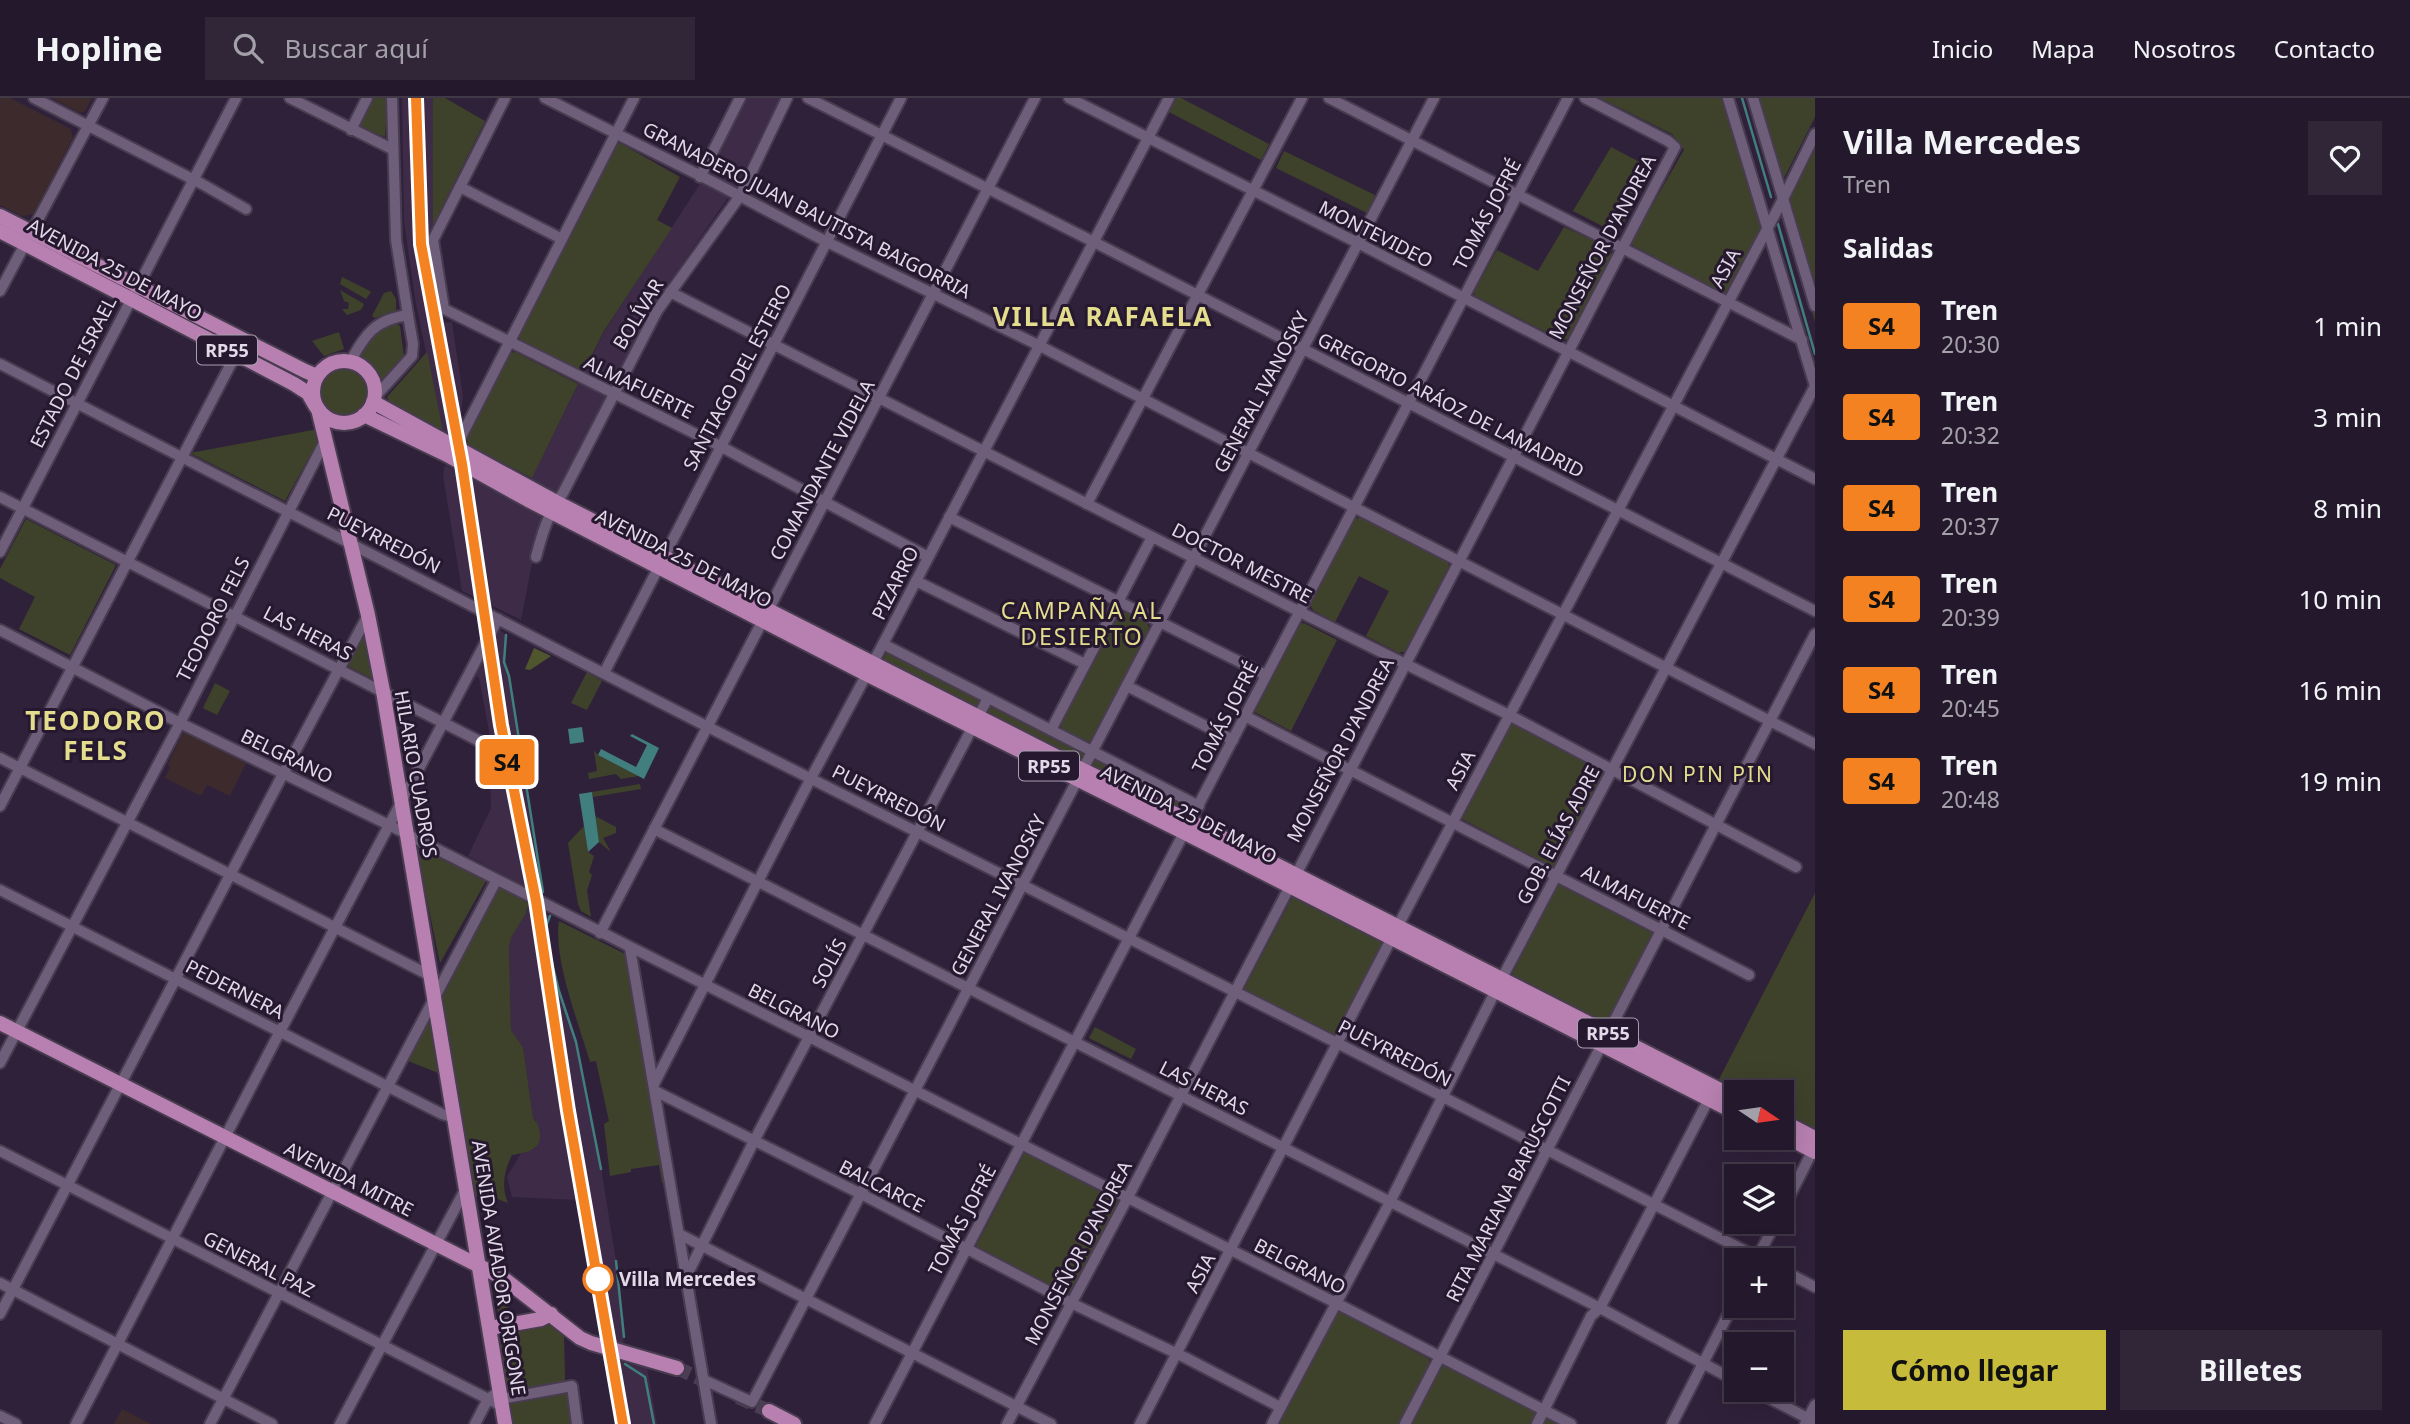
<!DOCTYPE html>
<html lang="es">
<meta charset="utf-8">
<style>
:root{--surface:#24192c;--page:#302638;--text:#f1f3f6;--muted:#a3a0a9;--line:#413848;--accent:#c7bb3b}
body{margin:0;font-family:"Noto Sans",sans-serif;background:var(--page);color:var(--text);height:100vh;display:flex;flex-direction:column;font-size:26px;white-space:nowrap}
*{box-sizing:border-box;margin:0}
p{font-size:23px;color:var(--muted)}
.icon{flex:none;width:38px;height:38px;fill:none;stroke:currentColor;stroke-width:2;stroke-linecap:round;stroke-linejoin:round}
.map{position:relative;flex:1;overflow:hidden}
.side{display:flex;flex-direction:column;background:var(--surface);width:595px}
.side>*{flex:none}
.badge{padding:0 14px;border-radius:5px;font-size:24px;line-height:46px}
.needle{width:46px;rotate:103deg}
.tools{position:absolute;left:1724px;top:982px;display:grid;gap:14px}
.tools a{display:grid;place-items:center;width:70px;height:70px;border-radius:0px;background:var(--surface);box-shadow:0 7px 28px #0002,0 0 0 2px var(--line);font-size:35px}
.map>.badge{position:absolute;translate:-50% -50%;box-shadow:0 0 0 4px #fff}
h2{padding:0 28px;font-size:26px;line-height:63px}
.round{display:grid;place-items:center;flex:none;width:74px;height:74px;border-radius:0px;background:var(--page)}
.overview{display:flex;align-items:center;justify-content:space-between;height:119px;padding:0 28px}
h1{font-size:33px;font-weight:700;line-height:52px}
.primary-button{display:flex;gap:14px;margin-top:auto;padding:14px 28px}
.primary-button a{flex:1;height:80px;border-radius:0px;background:var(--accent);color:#111;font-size:28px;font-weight:700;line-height:80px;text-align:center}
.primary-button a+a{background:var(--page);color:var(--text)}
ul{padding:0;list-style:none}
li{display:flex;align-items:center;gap:21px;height:91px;padding:0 28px}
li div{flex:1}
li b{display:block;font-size:26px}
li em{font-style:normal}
li .badge{min-width:77px;font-weight:700;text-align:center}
header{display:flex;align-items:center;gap:42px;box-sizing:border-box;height:98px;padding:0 35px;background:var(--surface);border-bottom:2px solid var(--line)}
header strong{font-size:33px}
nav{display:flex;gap:38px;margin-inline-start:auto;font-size:24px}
.search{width:490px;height:63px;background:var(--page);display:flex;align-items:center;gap:18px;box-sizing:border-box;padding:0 24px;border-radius:0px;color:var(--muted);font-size:26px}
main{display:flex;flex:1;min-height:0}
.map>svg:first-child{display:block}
</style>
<header>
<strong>Hopline</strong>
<div class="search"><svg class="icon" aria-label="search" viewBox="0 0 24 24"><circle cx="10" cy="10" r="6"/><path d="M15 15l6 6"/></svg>Buscar aquí</div>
<nav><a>Inicio</a><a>Mapa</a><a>Nosotros</a><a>Contacto</a></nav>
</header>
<main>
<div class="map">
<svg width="1815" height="1326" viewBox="0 0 1815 1326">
<rect width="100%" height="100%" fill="#30213a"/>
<g fill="#3d2b48">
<polygon points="402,0 433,0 433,127 429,142 444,225 452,224 463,298 460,328 463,345 443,337 415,201 404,123"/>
<polygon points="744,0 780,0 736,88 653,208 559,396 554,399 536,385 532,380 535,373 604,234 698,89"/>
<polygon points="445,367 544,418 535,450 521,522 462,493 443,378"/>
<polygon points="500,532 506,537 504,564 509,578 543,794 542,797 468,758 491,710 489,633 479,580 476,578"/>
<polygon points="529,805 550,818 544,833 559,893 576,944 597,1045 616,1163 624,1227 623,1250 601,1242 577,1102 512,1099 507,1079 521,1055 536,1050 536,1022 533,1020 523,949 511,932 509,850 511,840 525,817"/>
<polygon points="604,1260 647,1270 657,1326 615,1326"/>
</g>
<g fill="#3d2a2d">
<polygon points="0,0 10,0 71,31 73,40 33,116 22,118 0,107"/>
<polygon points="52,0 92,0 85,13 80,15"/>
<polygon points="184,634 246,665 230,698 207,687 201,698 165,680 170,669 168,667 170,661"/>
<polygon points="122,1311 151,1326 114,1326"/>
</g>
<g fill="#3e422a">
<polygon points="370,0 388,0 385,39 358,28"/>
<polygon points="433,0 445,0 485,23 433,127"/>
<polygon points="1176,0 1181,0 1269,46 1261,62 1169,14"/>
<polygon points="1600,0 1728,0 1766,123 1725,196 1630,146 1684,52 1672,36"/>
<polygon points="1753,0 1815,0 1815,19 1779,90"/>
<polygon points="620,45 680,79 657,122 672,130 604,233 583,275 524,248 519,239 616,48"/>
<polygon points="1611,49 1653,71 1620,132 1614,134 1573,113"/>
<polygon points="1815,51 1815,224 1783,113"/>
<polygon points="1284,53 1375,97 1367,115 1276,70"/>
<polygon points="1564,129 1609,150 1612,158 1568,241 1562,242 1475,198 1474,194 1497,152 1538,173"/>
<polygon points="342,179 368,192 371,194 366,201 340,186"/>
<polygon points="340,192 364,206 361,212 347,217 342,211 348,211 349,205 344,203"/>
<polygon points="391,193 396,201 396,212 375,220 372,218 384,195"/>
<polygon points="143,197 305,278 303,281 141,200"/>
<path d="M396 225 400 228 404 259 376 290C376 276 370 268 359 261L373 234Z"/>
<polygon points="339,234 344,251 324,258 312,243"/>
<polygon points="427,254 443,333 392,308 387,299"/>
<polygon points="515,254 578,286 532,380 467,346 469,331 510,255"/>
<circle cx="342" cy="294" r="26"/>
<polygon points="318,331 320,339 285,403 190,355"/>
<polygon points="1361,419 1447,463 1449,468 1405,553 1399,555 1366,538 1389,493 1359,478 1335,524 1313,512 1310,507 1353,422"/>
<polygon points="26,421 116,467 70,557 19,531 35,499 0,480 0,471"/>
<polygon points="1127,514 1147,525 1150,532 1092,643 1084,644 1062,633 1061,626 1120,515"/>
<polygon points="1304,525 1337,542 1291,633 1255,614 1300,526"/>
<polygon points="363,537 365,537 375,580 373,581 346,567"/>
<polygon points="887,554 981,602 976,613 881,565"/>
<polygon points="587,574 602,583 587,612 571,605"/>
<polygon points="215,585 230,593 217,617 203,610"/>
<polygon points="990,607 1085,654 1079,665 985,617"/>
<polygon points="1512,626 1605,675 1555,770 1462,721"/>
<polygon points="594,653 598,657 639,678 621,681 616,676 589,681 588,675 597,673"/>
<polygon points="1095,660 1190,707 1184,718 1090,670"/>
<polygon points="640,686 641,691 593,699 592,694"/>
<polygon points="595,718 616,729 616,735 603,740 611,754 599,744"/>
<polygon points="584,728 588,754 594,758 589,774 592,777 587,792 591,819 581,813 578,806 568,745"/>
<polygon points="425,753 486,783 440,865 418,758"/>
<polygon points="1558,786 1654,836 1606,929 1510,880"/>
<path d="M499 789 529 805 525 817 511 840 509 850 511 932 523 949 533 1020C538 1025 539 1029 540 1036 541 1053 527 1054 512 1057 504 1073 501 1088 508 1105L482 1095 476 1099 471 1096 438 901Z"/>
<polygon points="1815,795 1815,1041 1782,1024 1782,994 1736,994 1715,989"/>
<polygon points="1294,796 1384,843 1334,938 1244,891"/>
<path d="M559 823 625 856 666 1084 662 1085 659 1067 631 1071V1074L610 1078 604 1026 609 1023 596 963 590 964C579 926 553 861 559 823Z"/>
<polygon points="431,922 441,976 408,963 428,923"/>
<polygon points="1095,929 1136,951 1131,961 1089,940"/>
<polygon points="1025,1054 1120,1104 1071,1198 976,1148"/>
<polygon points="493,1187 505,1193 509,1219 499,1220"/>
<polygon points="1340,1214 1429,1261 1430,1265 1399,1326 1277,1326 1335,1215"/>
<polygon points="549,1226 564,1238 565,1281 562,1285 508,1294 499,1236 502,1233"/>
<polygon points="1440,1259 1571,1326 1405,1326"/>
<polygon points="566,1295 568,1296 572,1326 512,1326 509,1309 513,1304"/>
</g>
<polygon fill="#4f562d" points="534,550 551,558 530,572 525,571"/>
<g fill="#417e7e">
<polygon points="582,629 584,644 570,646 568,631"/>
<polygon points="632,636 659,650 644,681 598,657 601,651 636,669 647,647 630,638"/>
<polygon points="592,694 599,744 588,754 579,696"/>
</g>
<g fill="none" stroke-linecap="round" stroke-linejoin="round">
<g stroke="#417e7e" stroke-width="2.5">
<polyline points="1742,0 1771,99"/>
<polyline points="1778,126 1815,256"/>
<polyline points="506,537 504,564 509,578 543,794"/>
<polyline points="550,818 544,833 559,893 576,944 601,1071"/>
<polyline points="616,1163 624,1239"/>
<polyline points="625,1266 645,1279 654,1326"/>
</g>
<g stroke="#4b3d54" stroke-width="14" stroke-dasharray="14 7" stroke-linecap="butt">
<polyline points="677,1270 714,1287"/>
<polyline points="738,1299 769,1313"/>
</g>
<defs>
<g id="minor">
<polyline points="34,0 202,86 246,111"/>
<polyline points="290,0 392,51"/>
<polyline points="392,0 396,142 408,217"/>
<polyline points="505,0 433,142 444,211 720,348 928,459"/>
<polyline points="545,0 717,86 827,144 1038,247 1815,646"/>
<polyline points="808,0 1092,143 1815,513"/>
<polyline points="1069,0 1358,145 1815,381"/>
<polyline points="1329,0 1802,242"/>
<polyline points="1728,0 1815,288"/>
<polyline points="1753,0 1815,208"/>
<polyline points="351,32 367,0"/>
<polyline points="700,79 740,0"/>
<polyline points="460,89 562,141"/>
<polyline points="0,193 103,0"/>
<polyline points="670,194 1308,518 1509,617 1796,769"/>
<path d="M350 264C366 236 374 222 408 217L413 246 412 258 374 300"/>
<polyline points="0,266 708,629 1347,950 1763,1162"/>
<polyline points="461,339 634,0"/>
<polyline points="0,399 487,647"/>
<polyline points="1087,406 1302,0"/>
<polyline points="949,419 1266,577"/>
<polyline points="0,454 236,0"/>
<path d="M536 459C542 436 548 415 563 395L657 213 740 98 787 0"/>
<polyline points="916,483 1085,566"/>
<polyline points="0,532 180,625 389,727 1336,1205 1571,1326"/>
<polyline points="883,546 1199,708"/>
<polyline points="604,575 901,0"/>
<polyline points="1127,588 1233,642"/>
<polyline points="1245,618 1749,877"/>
<polyline points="1051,632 1152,439"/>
<polyline points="0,660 433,879"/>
<polyline points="0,708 236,256"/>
<polyline points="654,731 1600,1210 1736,1283"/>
<polyline points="0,792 442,1016 455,1020"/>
<polyline points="600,835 1035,0"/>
<polyline points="630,850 711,1326"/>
<polyline points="0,965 180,625 326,341"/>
<polyline points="654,986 811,680 883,546 1169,0"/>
<polyline points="655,993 871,1101 1071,1205 1186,1260 1280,1309"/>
<polyline points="0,1053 502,1308"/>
<polyline points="1782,1113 1815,1048"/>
<polyline points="679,1136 1051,1326"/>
<polyline points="1756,1162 1776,1124"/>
<polyline points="1782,1172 1815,1189"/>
<polyline points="686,1179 754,1043 988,600"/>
<polyline points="0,1185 272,1326"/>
<polyline points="0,1216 283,676 368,517"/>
<polyline points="704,1282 752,1304 1434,0"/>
<polyline points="1753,1292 1815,1324"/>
<polyline points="501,1301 572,1288 577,1326"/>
<polyline points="0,1318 16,1326"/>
<polyline points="76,1326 275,943 498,521"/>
<polyline points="210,1326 496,783"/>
<polyline points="340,1326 466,1090"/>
<polyline points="475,1326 488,1301 494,1297"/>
<polyline points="875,1326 1568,0"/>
<polyline points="1007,1326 1127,1101 1675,49 1668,43 1585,0"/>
<polyline points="1140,1326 1401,822 1783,101 1815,36"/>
<polyline points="1272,1326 1390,1104 1501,882 1815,288"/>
<polyline points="1405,1326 1815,536"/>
<polyline points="1537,1326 1591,1218 1600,1210 1712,995"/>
<polyline points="1672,1326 1736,1201"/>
<polyline points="1805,1326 1815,1307"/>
</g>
<g id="major">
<polyline points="0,118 305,273 317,278"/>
<polyline points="0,133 294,286 308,295 316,309"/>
<circle cx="344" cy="294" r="31"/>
<polyline points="373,304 556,404 664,459 1083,672 1190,723 1736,1000"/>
<polyline points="318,311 368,517 383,593 505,1326"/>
<polyline points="364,317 447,357 528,402 866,576 1183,734 1736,1015"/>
<polyline points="0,925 503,1180 580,1240 591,1245 677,1270"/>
<polyline points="1782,1023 1815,1040"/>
<polyline points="1782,1037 1815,1054"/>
<polyline points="490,1230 541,1221 551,1216"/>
<polyline points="769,1313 794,1326"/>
</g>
</defs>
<use href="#minor" stroke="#483c50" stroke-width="14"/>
<use href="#major" stroke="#483c50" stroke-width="18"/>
<use href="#minor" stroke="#6e5e79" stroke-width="10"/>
<use href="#major" stroke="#b780b0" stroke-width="14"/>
<polyline stroke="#b3a9bb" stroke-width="2.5" stroke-dasharray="10 5" stroke-linecap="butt" points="416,0 421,146 462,366 497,602 536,803 568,1013 623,1326"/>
</g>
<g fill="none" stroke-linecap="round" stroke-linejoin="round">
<defs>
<polyline id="line" points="416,0 421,146 462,366 501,627 536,803 568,1013 623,1326"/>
</defs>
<use href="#line" stroke="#fff" stroke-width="16"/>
<use href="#line" stroke="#f58220" stroke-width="10"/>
</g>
<circle fill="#fff" stroke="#f58220" stroke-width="3.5" cx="598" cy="1181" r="14"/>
<g text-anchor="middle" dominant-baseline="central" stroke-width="6" stroke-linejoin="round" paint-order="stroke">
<g fill="#26182f" stroke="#aa9fb1" stroke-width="2">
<rect x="197" y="237.5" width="60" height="29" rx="5"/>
<rect x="1019" y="653.5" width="60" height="29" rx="5"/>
<rect x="1578" y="920.5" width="60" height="29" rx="5"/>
</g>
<g font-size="18" font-weight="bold" fill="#e2d9e9">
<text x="227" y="252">RP55</text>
<text x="1049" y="668">RP55</text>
<text x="1608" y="935">RP55</text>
</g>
<g font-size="19" fill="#e2d9e9" stroke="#26182f">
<text transform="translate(807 112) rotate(27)">GRANADERO JUAN BAUTISTA BAIGORRIA</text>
<text transform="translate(1487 116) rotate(-62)">TOMÁS JOFRÉ</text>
<text transform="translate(1376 136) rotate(27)">MONTEVIDEO</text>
<text transform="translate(1602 149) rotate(-62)">MONSEÑOR D'ANDREA</text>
<text transform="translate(1725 170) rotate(-61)">ASIA</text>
<text transform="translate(115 171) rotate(28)">AVENIDA 25 DE MAYO</text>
<text transform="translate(638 216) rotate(-59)">BOLÍVAR</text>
<text transform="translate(73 274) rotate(-63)">ESTADO DE ISRAEL</text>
<text transform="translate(737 279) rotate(-62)">SANTIAGO DEL ESTERO</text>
<text transform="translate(639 289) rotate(26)">ALMAFUERTE</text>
<text transform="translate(1261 294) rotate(-62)">GENERAL IVANOSKY</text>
<text transform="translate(1451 307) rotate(27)">GREGORIO ARÁOZ DE LAMADRID</text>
<text transform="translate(822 372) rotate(-62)">COMANDANTE VIDELA</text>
<text transform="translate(384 442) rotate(27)">PUEYRREDÓN</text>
<text transform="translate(684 460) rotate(27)">AVENIDA 25 DE MAYO</text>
<text transform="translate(1242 465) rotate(27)">DOCTOR MESTRE</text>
<text transform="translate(895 485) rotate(-63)">PIZARRO</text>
<text transform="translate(213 521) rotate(-63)">TEODORO FELS</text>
<text transform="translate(308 535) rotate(27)">LAS HERAS</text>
<text transform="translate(1225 619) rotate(-63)">TOMÁS JOFRÉ</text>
<text transform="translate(1340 652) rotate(-62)">MONSEÑOR D'ANDREA</text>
<text transform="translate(287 658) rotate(26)">BELGRANO</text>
<text transform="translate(1460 672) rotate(-62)">ASIA</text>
<text transform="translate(416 676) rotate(80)">HILARIO CUADROS</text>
<text transform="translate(889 700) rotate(27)">PUEYRREDÓN</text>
<text transform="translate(1189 716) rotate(27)">AVENIDA 25 DE MAYO</text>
<text transform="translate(1558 737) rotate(-62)">GOB. ELÍAS ADRE</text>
<text transform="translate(998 797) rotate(-62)">GENERAL IVANOSKY</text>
<text transform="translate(1636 799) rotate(27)">ALMAFUERTE</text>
<text transform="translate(829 865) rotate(-62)">SOLÍS</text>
<text transform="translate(235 891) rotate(27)">PEDERNERA</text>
<text transform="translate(794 913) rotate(27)">BELGRANO</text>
<text transform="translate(1395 955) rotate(27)">PUEYRREDÓN</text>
<text transform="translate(1204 990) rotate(27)">LAS HERAS</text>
<text transform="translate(349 1081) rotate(27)">AVENIDA MITRE</text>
<text transform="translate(882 1088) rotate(27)">BALCARCE</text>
<text transform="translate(1508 1091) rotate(-63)">RITA MARIANA BARUSCOTTI</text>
<text transform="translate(962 1122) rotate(-62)">TOMÁS JOFRÉ</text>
<text transform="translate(1078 1155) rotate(-62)">MONSEÑOR D'ANDREA</text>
<text transform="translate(259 1166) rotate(27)">GENERAL PAZ</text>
<text transform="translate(1300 1168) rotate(27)">BELGRANO</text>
<text transform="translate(499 1170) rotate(81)">AVENIDA AVIADOR ORIGONE</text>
<text transform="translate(1200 1175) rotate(-62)">ASIA</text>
</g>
<g font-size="19" font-weight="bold" fill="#e2d9e9" stroke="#26182f" text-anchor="start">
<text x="619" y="1181">Villa Mercedes</text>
</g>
<g font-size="21" letter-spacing="2" fill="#e4dd8e" stroke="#26182f">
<text x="1698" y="676">DON PIN PIN</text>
</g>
<g font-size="23" letter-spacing="2" fill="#e4dd8e" stroke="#26182f">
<text x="1082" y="512">CAMPAÑA AL<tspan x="1082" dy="26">DESIERTO</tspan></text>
</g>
<g font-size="26" font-weight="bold" letter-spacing="2" fill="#e4dd8e" stroke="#26182f">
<text x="1103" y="218">VILLA RAFAELA</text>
<text x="96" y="622">TEODORO<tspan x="96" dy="30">FELS</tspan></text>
</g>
</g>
</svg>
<div class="tools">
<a><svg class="needle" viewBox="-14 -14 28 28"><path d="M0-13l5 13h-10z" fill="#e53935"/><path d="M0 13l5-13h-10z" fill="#a3a0a9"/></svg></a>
<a><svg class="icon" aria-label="layers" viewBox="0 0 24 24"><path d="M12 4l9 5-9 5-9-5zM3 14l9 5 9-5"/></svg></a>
<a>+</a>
<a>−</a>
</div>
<b class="badge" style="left:507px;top:664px;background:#f58220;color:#111">S4</b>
</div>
<section class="side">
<div class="overview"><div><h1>Villa Mercedes</h1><p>Tren</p></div><a class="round"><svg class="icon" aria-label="heart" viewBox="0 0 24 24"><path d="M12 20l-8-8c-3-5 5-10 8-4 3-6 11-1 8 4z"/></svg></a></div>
<h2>Salidas</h2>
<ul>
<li><span class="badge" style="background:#f58220;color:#111">S4</span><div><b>Tren</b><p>20:30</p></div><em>1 min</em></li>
<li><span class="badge" style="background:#f58220;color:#111">S4</span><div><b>Tren</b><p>20:32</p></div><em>3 min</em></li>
<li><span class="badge" style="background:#f58220;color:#111">S4</span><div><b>Tren</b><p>20:37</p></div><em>8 min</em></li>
<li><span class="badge" style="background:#f58220;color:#111">S4</span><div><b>Tren</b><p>20:39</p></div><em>10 min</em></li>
<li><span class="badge" style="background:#f58220;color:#111">S4</span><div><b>Tren</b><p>20:45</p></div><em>16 min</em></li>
<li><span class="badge" style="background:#f58220;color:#111">S4</span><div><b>Tren</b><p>20:48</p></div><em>19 min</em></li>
</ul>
<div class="primary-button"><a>Cómo llegar</a><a>Billetes</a></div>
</section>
</main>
